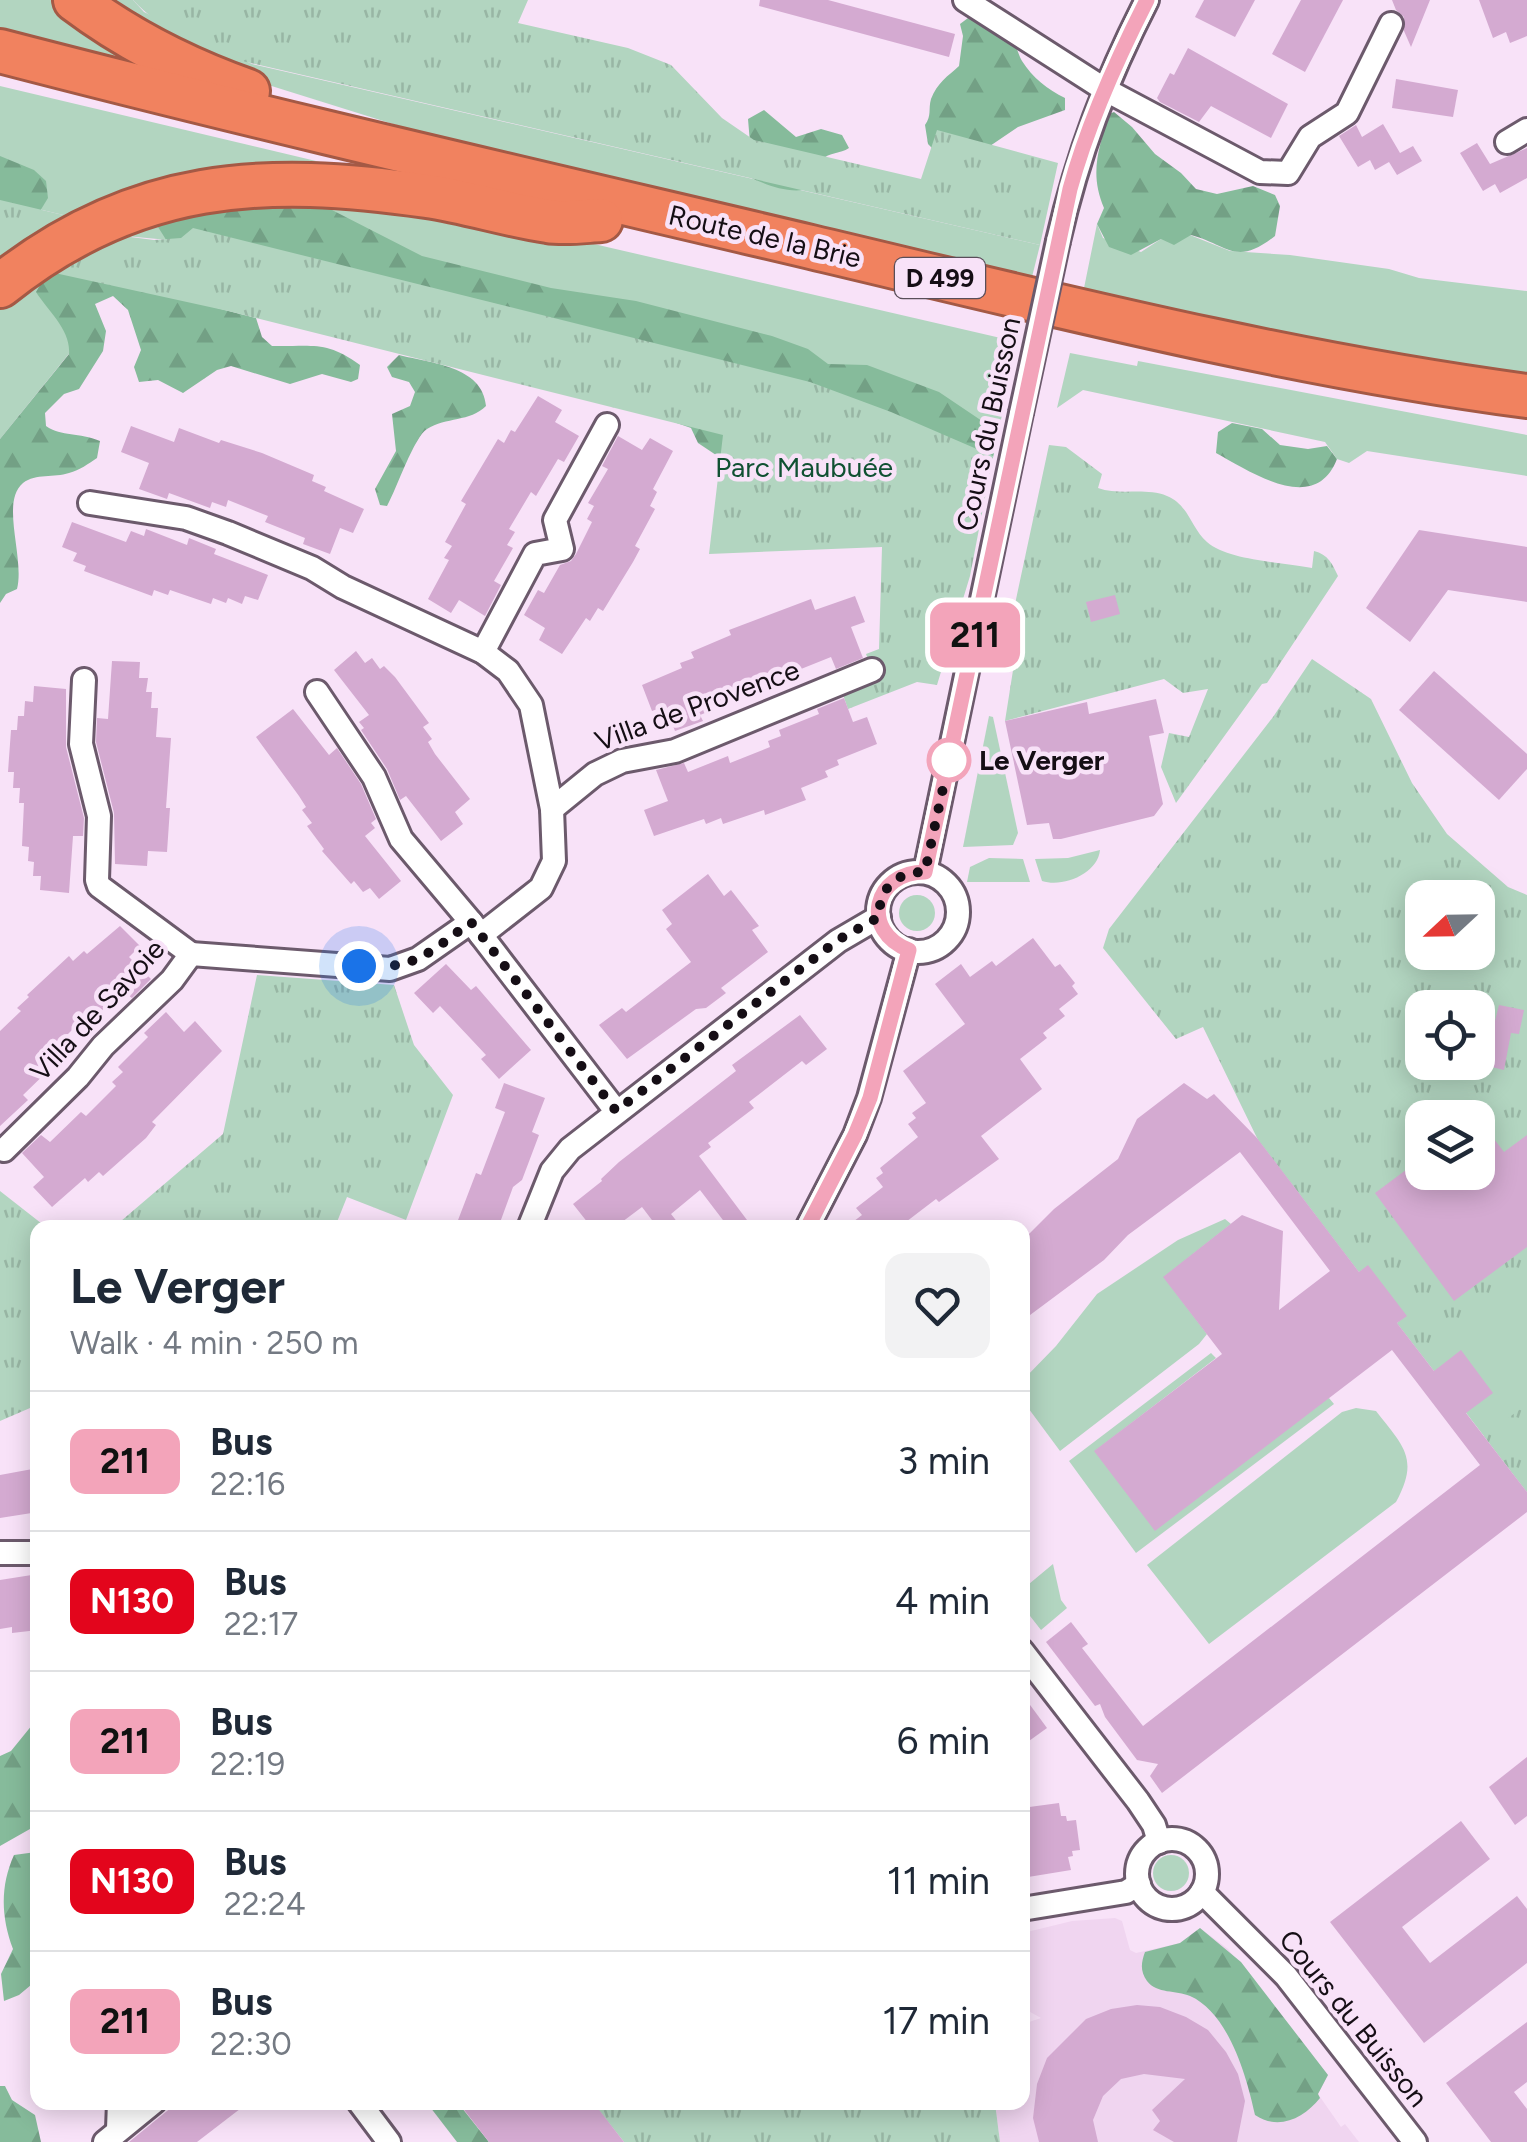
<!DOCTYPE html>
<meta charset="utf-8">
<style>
:root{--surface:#fff;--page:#f2f2f3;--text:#1f2937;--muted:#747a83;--line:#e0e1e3}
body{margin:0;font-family:Figtree,sans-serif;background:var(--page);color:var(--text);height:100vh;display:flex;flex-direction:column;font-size:38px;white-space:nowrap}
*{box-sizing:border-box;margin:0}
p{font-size:32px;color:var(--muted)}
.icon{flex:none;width:55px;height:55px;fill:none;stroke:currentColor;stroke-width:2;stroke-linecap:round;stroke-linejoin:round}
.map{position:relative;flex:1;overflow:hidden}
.side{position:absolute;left:30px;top:1220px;width:1000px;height:890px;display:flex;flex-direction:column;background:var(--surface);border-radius:20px;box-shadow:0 5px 25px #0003}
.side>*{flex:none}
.badge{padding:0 20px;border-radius:15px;font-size:35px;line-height:65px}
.needle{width:65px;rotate:248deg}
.controls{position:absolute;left:1405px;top:880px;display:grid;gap:20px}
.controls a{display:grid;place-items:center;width:90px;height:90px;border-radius:20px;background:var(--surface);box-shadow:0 5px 25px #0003;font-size:50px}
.you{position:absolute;width:50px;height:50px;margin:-25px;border:8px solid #fff;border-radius:50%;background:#1a73e8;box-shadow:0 0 0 15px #1a73e833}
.map>.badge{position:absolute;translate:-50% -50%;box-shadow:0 0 0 5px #fff}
.round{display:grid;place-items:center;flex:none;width:105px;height:105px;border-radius:20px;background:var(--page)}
.head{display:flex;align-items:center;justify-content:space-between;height:170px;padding:0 40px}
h1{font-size:48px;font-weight:700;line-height:75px}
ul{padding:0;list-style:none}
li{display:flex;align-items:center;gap:30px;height:140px;padding:0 40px;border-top:2px solid var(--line)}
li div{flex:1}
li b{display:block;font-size:38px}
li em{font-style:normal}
li .badge{min-width:110px;font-weight:700;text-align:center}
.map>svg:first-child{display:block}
</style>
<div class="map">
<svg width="1527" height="2142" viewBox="0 0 1527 2142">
<defs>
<pattern id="forest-firs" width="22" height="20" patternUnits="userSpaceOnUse" patternTransform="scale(2.5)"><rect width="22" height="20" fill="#86bb9b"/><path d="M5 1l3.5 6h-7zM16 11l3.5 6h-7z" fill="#73a085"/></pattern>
<pattern id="park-tufts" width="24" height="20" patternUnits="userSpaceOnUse" patternTransform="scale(2.5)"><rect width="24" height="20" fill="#b2d5c0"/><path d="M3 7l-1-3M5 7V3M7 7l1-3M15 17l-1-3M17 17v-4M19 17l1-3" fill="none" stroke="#98b6a4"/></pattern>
</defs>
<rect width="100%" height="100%" fill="#f8e2f8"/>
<polygon fill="#f0d5f0" points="1115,1918 1122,1921 1130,1950 1136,1953 1180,1943 1200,1928 1228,1949 1328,2075 1318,2094 1341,2127 1345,2124 1359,2142 1000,2142 995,2103 1022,2102 1023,2047 1027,2047 1023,2033 1029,2022 1041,2018 1023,2008 1023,1933 1072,1921"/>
<g fill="#b2d5c0">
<polygon points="0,0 61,0 189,77 0,37"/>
<polygon points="102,0 133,0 144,12 252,64 1040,245 1031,281 444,140 243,77"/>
<polygon points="0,86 358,171 76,218 0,200"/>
<polygon points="296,196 568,238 1018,342 993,456 168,240 115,235 129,228"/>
<polygon points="1097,224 1103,238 1141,252 1161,239 1190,235 1230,251 1290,255 1389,269 1419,278 1527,291 1527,376 1311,340 1083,293"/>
<polygon points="40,269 80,340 0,439 0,301"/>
<polygon points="1070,353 1137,366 1138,361 1527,435 1527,476 1367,451 1349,463 1337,459 1325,442 1083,390 1057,408"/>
<polygon points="989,716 993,717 1018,833 1013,845 963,847"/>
<path d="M1100 850C1098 873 1064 888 1042 881L1035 859 1068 858Z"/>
<polygon points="989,858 1023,859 1030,882 967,882 970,867"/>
<circle cx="917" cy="913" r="18"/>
<polygon points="1527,932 1527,1492 1397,1323 1406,1316 1368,1266 1359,1272 1317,1217 1422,1135 1422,1172 1478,1172 1477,1093"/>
<polygon points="1225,1219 1231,1224 1164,1277 1207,1334 1199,1344 1060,1451 1023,1401 1023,1380 1056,1346 1097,1294 1178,1240"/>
<polygon points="1211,1353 1216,1358 1095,1451 1329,1398 1334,1404 1136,1553 1069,1461"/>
<path d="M1356 1408 1376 1411C1403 1446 1420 1458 1396 1502L1209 1644 1147 1565 1342 1412Z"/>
<polygon points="1053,1564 1061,1600 1067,1608 1041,1630 1023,1607 1023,1589"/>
<circle cx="1171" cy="1873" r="18"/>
</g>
<g fill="url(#forest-firs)">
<path d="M968 18C980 19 1003 29 1012 39 1016 44 1018 54 1022 61 1032 77 1048 90 1065 98V110L1018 127 987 148 938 154 928 144 925 125C932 115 928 110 931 99 937 83 948 76 959 66L963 36 960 24Z"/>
<path d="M764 110 796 137 821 129 842 135 849 148C840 154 830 152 821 160L820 186C788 198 762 183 733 169L750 143 748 119Z"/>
<path d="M1114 112 1132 127 1155 154 1181 173 1196 189 1217 194 1253 186 1275 195 1280 206 1275 236C1236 267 1228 245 1191 235L1174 245 1161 239 1131 255 1109 247 1097 224 1104 208C1089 173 1099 148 1109 114Z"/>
<polygon points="0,156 34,170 46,181 48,198 37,216 0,255"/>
<polygon points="296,196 332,210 422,256 551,288 636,301 772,336 808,349 828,364 867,365 939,392 985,423 996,443 990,472 734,467 698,443 691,428 170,246 158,227 158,217"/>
<path d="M62 268 256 318 262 337 272 346C311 347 326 340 360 365L358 379 351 382 322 374 290 384 231 366 217 370 183 393 158 380 139 382 134 367 141 350 128 310 113 296 95 304 106 331 103 351 79 389 64 394 45 413 46 426C62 437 79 432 100 441L97 458C88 464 80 470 69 473 54 478 36 473 23 483 0 502 25 558 17 589L6 594 0 603V439L69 354C71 330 48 311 36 292L43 280Z"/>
<path d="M399 355C430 363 483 366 486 406 470 422 446 417 427 429 414 437 397 488 387 506L380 505 375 489 396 451 392 414 410 406 415 392 409 382 392 377 387 367Z"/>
<path d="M1232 423 1262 429 1280 445 1308 449 1327 446 1337 459C1315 516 1251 472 1216 453L1218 432Z"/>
<polygon points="37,1719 37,1825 0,1846 0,1756 11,1751"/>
<path d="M36 1852 37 1980 19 1995 4 2001 1 1974 13 1949C1 1917 0 1886 14 1855Z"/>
<path d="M1200 1928 1241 1962 1328 2075 1318 2094 1320 2098C1304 2118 1279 2131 1255 2115 1247 2078 1229 2013 1190 1996 1176 1990 1157 1994 1147 1981 1140 1971 1141 1963 1145 1952L1180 1943Z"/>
<polygon points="0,2086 5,2086 12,2100 35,2115 41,2142 0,2142"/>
<polygon points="427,2103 458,2103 489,2142 457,2142"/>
</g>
<g fill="url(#park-tufts)" fill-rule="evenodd">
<path d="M133 0H528L518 23 628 48 671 65 722 118 754 140 921 179 937 130 1058 163 1040 245 242 61C203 50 161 30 133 0Z"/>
<polygon points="0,200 76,218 115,235 154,240 181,238 193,228 810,382 891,412 993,456 970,576 937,685 917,682 848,709 842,692 875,678 866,654 879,649 882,547 709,554 723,435 228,311 0,261"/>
<path d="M1049 445 1066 447 1102 474 1098 488C1120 496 1145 487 1167 496 1189 505 1191 528 1207 542 1229 561 1283 562 1312 568L1314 551C1328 554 1333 565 1338 576L1267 683 1262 684 1176 803 1161 767 1169 733 1189 737 1208 689 1183 693 1164 679 1005 721 1017 645 1015 604Z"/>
<path d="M1312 659 1371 699 1412 783 1447 834 1508 887 1527 895V1280L1425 1359 1397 1323 1406 1316 1368 1266 1359 1272 1258 1140 1203 1027 1176 1039 1103 948 1109 929 1273 717ZM1422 898H1478V952H1422ZM1422 1008H1478V1062H1422ZM1422 1118H1478V1172H1422Z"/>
<polygon points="257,975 394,985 414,1045 453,1095 406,1220 347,1197 335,1227 114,1227 223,1134"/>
<polygon points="0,1191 46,1227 38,1228 37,1405 0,1421"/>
<polygon points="1527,1404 1527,1431 1519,1438 1527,1449 1527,1492 1484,1436"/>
<polygon points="593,2103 995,2103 1000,2142 624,2142"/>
</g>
<g fill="#d4aad1">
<polygon points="760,0 828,0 955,34 949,57 759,6"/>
<polygon points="1204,0 1255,0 1235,37 1195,17"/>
<polygon points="1301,0 1343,0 1305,72 1272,54"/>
<polygon points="1392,0 1430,0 1411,47 1404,31 1404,17 1396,10"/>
<polygon points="1479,0 1527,0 1527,36 1510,43 1506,32 1493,38"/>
<polygon points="1188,48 1288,104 1271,138 1211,106 1199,122 1160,102 1157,98 1170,73 1174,75"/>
<polygon points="1396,79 1458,90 1453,117 1392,108"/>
<polygon points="1383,124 1400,153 1413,146 1422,161 1397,175 1389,162 1375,170 1370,160 1358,167 1339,136 1356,125 1362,137"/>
<polygon points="1477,143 1490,164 1527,148 1527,178 1500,193 1495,184 1483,191 1460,153"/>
<polygon points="538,396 562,410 555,422 579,436 564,462 558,459 536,496 531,492 509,529 515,532 507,545 513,548 494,581 501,585 485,616 459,600 451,613 428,599 449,560 444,558 452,546 445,542 466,504 461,501 498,439 504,443 511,430 515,432"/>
<polygon points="131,426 174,442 179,428 219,443 221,440 262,453 314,475 312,481 326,487 324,491 364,509 353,533 340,528 330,554 303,544 305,538 265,522 268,516 228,500 226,507 212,502 210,508 169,493 167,499 139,489 149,463 121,452"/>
<polygon points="618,436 642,450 650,438 673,451 653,489 657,492 650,506 655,509 635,546 640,549 633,562 603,611 598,608 590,621 586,618 562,654 539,640 545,628 524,615 538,590 544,593 560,565 571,561 576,554 592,522 587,519 594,506 588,503 608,469 602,466"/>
<polygon points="72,522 126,542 131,531 144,536 146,529 187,545 189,538 216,549 214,554 268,575 258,600 245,596 242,604 228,598 226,603 213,598 211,604 170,590 168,595 154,590 152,596 84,571 86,566 73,561 77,553 62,547"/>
<polygon points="1419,530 1527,547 1527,602 1448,590 1410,642 1366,608"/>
<polygon points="1115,595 1120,614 1091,622 1086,602"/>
<polygon points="855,596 865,622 851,627 863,658 836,669 831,657 791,673 789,666 749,682 752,688 738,693 740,699 700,715 703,721 675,731 665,706 652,711 642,685 682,668 680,663 694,658 691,652 731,635 729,630 811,599 815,610"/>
<polygon points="356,651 365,663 372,658 380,669 384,666 395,677 429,723 423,727 432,739 428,742 435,754 470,799 455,812 463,824 441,841 406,796 400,800 387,769 361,730 364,728 359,722 369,715 334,670"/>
<polygon points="112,661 140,662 139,678 148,678 146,692 152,692 151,708 158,708 156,737 171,738 166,808 170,808 167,852 148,851 147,866 115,864 114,813 96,742 97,718 108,719"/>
<polygon points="1434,671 1527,754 1527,769 1499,800 1399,710"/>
<polygon points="34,686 66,689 66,747 84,818 83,836 73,836 69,893 40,890 41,876 33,876 34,862 28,861 29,847 22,846 24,803 19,803 20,788 13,788 14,772 8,772 11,730 17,730 18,716 24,716 25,701 33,702"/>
<polygon points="844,698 853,722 867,717 877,744 837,760 839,765 825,771 828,777 801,788 806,800 765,815 764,810 723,824 721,818 706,824 704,819 654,836 644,810 668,801 656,770 684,763 688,772 728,756 730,763 770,747 768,741 781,736 779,730 819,714 817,709"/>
<polygon points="1156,699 1164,733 1149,736 1163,804 1154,816 1061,839 1053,839 1049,823 1027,825 1005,721 1087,702 1089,714"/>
<polygon points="293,709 329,755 337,748 361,784 376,819 371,823 375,828 365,836 401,881 379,899 370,888 363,892 354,881 351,884 322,851 324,849 307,826 312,823 302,810 306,807 299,796 256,737"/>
<polygon points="708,874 724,896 731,890 759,926 752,930 768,952 721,988 726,993 706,1008 696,1009 627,1059 599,1025 622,1008 626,1012 691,962 666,929 672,924 662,910"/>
<polygon points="120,926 140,946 129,957 151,979 132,998 122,991 91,1021 86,1016 56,1046 60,1050 50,1060 54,1065 23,1095 28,1100 0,1126 0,1031 21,1011 17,1008 29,997 27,995 69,956 73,961 84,951 87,954"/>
<polygon points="1033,938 1055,967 1060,964 1075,983 1072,986 1078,994 1059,1009 1065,1016 1043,1033 1047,1038 1020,1059 1042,1089 981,1136 999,1159 939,1202 936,1199 898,1228 845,1228 862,1215 856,1208 883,1187 876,1178 883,1173 880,1168 918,1137 908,1124 916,1118 912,1113 926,1103 903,1071 965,1024 935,984 961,964 970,977 992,961 996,966"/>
<polygon points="446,964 471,990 476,986 531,1050 499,1079 481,1059 486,1055 440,1006 433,1013 414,993"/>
<polygon points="1499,1005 1524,1010 1519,1034 1511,1033 1504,1070 1484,1065"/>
<polygon points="166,1012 184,1032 195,1021 222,1051 152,1122 156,1125 146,1138 103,1176 99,1172 88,1182 85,1178 52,1207 33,1187 44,1177 22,1153 41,1135 50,1142 81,1112 86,1116 116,1086 112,1082 123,1072 118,1067 148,1037 144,1033"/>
<polygon points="800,1015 827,1049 806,1065 802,1061 749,1102 754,1108 708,1143 711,1147 699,1156 753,1228 729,1228 700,1190 671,1214 682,1228 658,1228 642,1207 614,1228 592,1228 573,1204 602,1181 601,1179 619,1162 736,1071 732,1065"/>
<polygon points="504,1083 545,1098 532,1132 539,1135 522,1180 513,1187 498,1228 455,1228 476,1173 481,1175 505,1112 495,1108"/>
<polygon points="1184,1083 1207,1099 1214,1094 1257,1138 1359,1272 1368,1265 1407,1316 1397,1323 1434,1371 1461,1350 1493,1393 1466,1413 1527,1492 1527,1512 1162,1793 1150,1776 1158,1764 1137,1760 1105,1717 1100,1704 1095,1706 1046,1642 1071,1622 1088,1644 1082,1648 1143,1726 1480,1465 1392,1350 1155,1531 1094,1451 1222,1354 1163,1277 1242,1215 1283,1231 1279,1310 1330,1271 1240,1152 1128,1235 1104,1260 1022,1321 1022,1241 1054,1209 1118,1159 1137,1119"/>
<polygon points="1478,1118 1504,1152 1527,1135 1527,1247 1454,1301 1375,1193 1422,1158 1422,1172 1478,1172"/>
<polygon points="38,1468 38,1512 0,1518 0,1475"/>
<polygon points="38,1574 38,1630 12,1633 12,1627 0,1629 0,1580"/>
<polygon points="1022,1694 1047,1728 1022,1746"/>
<polygon points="1527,1757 1527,1816 1515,1825 1489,1787"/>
<polygon points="1059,1803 1061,1816 1066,1816 1067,1821 1076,1820 1080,1850 1072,1851 1073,1856 1068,1857 1071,1870 1022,1878 1022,1808"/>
<polygon points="1461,1821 1490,1859 1402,1927 1430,1963 1517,1896 1527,1909 1527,1963 1424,2043 1330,1922"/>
<polygon points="1137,2005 1160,2007 1186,2017 1208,2030 1226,2052 1238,2074 1245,2101 1237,2142 1174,2142 1153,2130 1160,2121 1152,2110 1185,2079 1144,2074 1121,2079 1103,2096 1093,2120 1098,2142 1039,2142 1033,2118 1037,2084 1047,2058 1086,2019 1111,2009"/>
<polygon points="1527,2022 1527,2082 1514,2092 1527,2109 1527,2142 1491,2142 1446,2083"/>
<polygon points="178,2102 249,2102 197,2142 129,2142"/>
<polygon points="458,2102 593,2102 624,2142 489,2142"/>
</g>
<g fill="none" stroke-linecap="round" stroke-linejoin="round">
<defs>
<g id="street">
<polyline points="965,0 1104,89 1260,172 1288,173 1310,137 1347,113 1391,24"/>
<polyline points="1507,142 1527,130"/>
<path d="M1058 241C1078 154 1106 80 1147 0"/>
<polyline points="90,503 186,518 228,533 312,568 343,587 483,652 508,671 531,705 552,809 554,861 541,888 481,935"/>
<polyline points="483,652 535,554 562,549 555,520 607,425"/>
<polyline points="84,680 81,744 99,816 97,880 99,886 191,954"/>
<polyline points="317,692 374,777 401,839 471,922 616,1111"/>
<polyline points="552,809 595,774 622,761 675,751 872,670"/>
<polyline points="925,872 1021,413"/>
<circle cx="918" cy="912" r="40"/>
<polyline points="191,954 390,969 418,959 471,922"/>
<polyline points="4,1150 78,1077 103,1046 172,980 191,954"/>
<polyline points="529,1228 552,1171 570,1149 838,941 879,917"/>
<polyline points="807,1228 855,1135 869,1098 909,950"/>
<polyline points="0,1553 38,1553"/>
<polyline points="1022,1651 1138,1801 1154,1825 1159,1842"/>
<circle cx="1172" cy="1874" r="35"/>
<polyline points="1202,1892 1286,1976 1415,2142"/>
<polyline points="1022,1909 1126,1892 1139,1884"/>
<polyline points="359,2102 389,2142"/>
<polyline points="118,2129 119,2102"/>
<polyline points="105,2142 154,2102"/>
</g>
<g id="highway">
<path d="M75 0C128 40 186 69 248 91"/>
<path d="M0 51C269 121 540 183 811 247 1047 303 1286 364 1527 396"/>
<path d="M0 286C133 179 265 172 427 196 468 202 507 215 548 221 565 224 584 221 601 220"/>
</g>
</defs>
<use href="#street" stroke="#6c5a6c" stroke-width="28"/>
<use href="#highway" stroke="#a45945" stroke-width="48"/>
<use href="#street" stroke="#fff" stroke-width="22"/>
<use href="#highway" stroke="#f1825f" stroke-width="42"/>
<defs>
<polyline id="street-bridge" points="1021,413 1058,241"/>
</defs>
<use href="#street-bridge" stroke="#6c5a6c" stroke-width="28" stroke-linecap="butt"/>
<use href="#street-bridge" stroke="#fff" stroke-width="22"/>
</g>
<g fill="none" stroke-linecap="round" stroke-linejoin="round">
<defs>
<path id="line" d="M807 1228 855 1135 870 1098 909 950C860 931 873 872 925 872L1070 189C1088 123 1116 61 1147 0"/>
</defs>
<use href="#line" stroke="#fff" stroke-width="22"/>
<use href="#line" stroke="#f3a4ba" stroke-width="15"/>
<path stroke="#150e15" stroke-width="10" stroke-dasharray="0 18" d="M359 966C416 970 427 954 471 922L616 1111 838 940 879 917C879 888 896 872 925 872L949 760"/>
</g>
<circle fill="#fff" stroke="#f3a4ba" stroke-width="5" cx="949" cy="760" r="20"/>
<g text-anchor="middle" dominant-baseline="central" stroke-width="9" stroke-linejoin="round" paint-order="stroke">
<rect fill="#f8e2f8" stroke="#594e59" stroke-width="2.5" x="895" y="258" width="90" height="40" rx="8"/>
<g font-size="25" font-weight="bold" fill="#150e15">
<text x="940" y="278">D 499</text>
</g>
<g font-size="28" fill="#150e15" stroke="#f8e2f8">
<text transform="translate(765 236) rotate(13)">Route de la Brie</text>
<text transform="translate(988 424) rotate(-78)">Cours du Buisson</text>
<text transform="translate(697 705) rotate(-20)">Villa de Provence</text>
<text transform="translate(97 1010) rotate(-47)">Villa de Savoie</text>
<text transform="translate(1354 2018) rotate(51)">Cours du Buisson</text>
</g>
<g font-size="28" fill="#105132" stroke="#f8e2f8">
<text x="804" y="467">Parc Maubuée</text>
</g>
<g font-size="28" font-weight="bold" fill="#150e15" stroke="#f8e2f8" text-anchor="start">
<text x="979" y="760">Le Verger</text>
</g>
</g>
</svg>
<div class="controls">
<a><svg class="needle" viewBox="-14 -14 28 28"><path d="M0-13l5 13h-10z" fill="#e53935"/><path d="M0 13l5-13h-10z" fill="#747a83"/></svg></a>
<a><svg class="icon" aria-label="locate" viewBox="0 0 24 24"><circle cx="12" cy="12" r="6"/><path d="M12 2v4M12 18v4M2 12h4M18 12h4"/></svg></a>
<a><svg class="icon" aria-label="layers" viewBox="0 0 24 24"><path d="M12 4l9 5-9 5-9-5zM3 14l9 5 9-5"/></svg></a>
</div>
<div class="you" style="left:359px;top:966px"></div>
<b class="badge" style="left:975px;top:635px;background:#f3a4ba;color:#111">211</b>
<section class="side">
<div class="head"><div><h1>Le Verger</h1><p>Walk · 4 min · 250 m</p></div><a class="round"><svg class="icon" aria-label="heart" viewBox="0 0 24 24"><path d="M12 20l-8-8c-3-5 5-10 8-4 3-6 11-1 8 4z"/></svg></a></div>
<ul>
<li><span class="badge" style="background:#f3a4ba;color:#111">211</span><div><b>Bus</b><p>22:16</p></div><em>3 min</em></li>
<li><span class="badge" style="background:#e3051c;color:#fff">N130</span><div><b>Bus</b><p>22:17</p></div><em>4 min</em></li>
<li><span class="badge" style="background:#f3a4ba;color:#111">211</span><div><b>Bus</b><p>22:19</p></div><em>6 min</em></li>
<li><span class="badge" style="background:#e3051c;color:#fff">N130</span><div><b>Bus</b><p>22:24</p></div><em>11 min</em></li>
<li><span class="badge" style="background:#f3a4ba;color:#111">211</span><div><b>Bus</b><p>22:30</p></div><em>17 min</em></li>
</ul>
</section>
</div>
